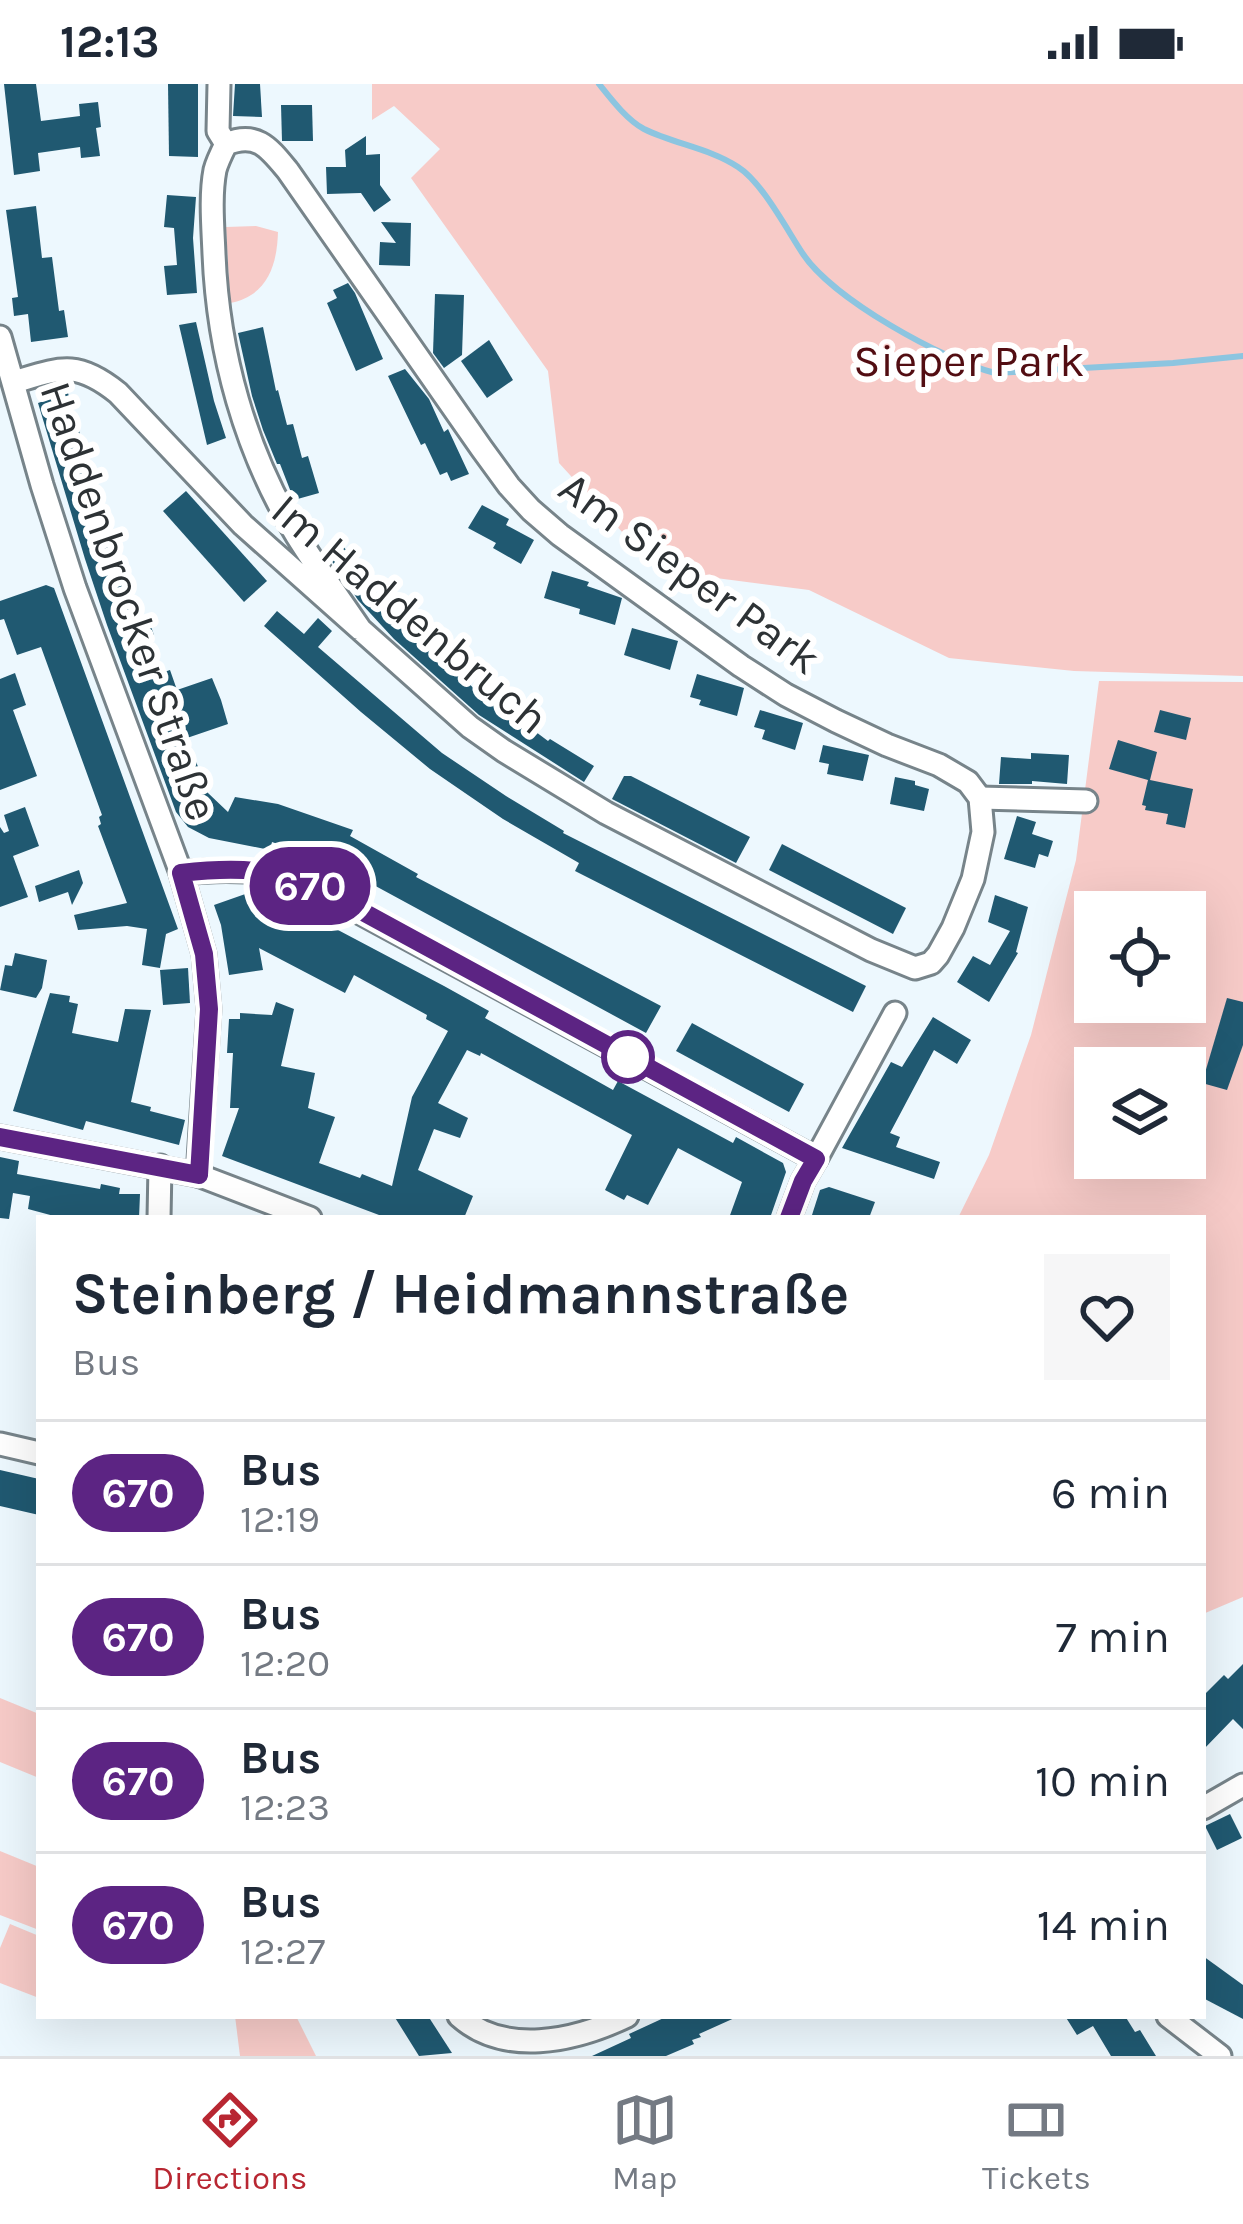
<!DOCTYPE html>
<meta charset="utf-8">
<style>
:root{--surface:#fff;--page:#f6f6f7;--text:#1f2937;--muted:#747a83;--line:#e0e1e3;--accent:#b82732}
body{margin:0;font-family:Karla,sans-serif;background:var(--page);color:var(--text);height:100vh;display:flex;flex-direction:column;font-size:45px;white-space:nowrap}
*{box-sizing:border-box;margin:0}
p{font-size:39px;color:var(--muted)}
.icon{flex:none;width:66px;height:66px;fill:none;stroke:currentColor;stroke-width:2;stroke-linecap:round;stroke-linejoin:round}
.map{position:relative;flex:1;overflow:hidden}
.side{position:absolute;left:36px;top:1131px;width:1170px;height:804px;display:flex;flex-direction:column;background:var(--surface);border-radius:0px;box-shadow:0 12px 48px #0002}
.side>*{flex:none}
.badge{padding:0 24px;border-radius:39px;font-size:42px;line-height:78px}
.fabs{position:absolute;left:1074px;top:807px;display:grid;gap:24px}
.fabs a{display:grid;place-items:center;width:132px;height:132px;border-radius:0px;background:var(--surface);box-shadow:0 12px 48px #0002;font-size:60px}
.map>.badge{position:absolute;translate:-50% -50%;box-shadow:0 0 0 6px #fff}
.round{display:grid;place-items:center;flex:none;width:126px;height:126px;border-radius:0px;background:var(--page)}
.head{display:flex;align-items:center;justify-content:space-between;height:204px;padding:0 36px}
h1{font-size:57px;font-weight:700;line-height:90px}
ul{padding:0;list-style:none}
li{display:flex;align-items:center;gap:36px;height:144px;padding:0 36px;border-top:3px solid var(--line)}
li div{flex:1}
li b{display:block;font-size:45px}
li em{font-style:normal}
li .badge{min-width:132px;font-weight:700;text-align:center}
.status{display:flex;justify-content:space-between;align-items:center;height:84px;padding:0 60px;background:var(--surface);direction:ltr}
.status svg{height:33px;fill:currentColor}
.tab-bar{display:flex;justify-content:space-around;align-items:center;height:168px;border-top:3px solid var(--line);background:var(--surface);font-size:33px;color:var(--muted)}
.tab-bar a{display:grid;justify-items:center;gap:6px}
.tab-bar .selected{color:var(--accent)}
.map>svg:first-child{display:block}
</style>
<div class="status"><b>12:13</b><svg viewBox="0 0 49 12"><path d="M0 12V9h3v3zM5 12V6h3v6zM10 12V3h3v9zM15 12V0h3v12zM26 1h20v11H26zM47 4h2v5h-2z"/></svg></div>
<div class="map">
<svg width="1243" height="1972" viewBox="0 0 1243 1972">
<rect width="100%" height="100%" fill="#edf8fe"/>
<g fill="#f7cbc8" fill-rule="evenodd">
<polygon points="372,0 1243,0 1243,592 1074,587 949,574 809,506 693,491 623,449 559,379 548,287 411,94 440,65 394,22 372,36"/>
<path d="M256 142 278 148C277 182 267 212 230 219L226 143Z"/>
<path d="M1099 597 1243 598V1513L1203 1530V1134H958L989 1071 1031 951 1051 873 1076 776ZM1095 828H1185V918H1095ZM1095 984H1185V1074H1095Z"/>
<polygon points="0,1614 39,1630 39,1694 0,1678"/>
<polygon points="0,1767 39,1783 39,1846 0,1831"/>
<polygon points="10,1840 39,1852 39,1914 0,1899 0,1864"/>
<polygon points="235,1932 296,1932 316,1972 240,1972"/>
</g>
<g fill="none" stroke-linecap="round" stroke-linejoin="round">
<path stroke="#8cc5e0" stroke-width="6" d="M599 0C611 15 627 36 644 45 674 60 709 64 738 83 762 98 787 146 803 170 833 215 943 276 995 289L1173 279 1243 272"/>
</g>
<g fill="#205971">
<polygon points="4,0 36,0 41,37 80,32 79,20 98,18 101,43 96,44 100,72 81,74 80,63 38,69 40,87 14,91"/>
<polygon points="168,0 198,0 198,73 169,72"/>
<polygon points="235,0 260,0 262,33 233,32"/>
<polygon points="281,21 312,21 313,57 282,57"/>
<polygon points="366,52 366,71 380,70 380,101 391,116 374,128 361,109 327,110 326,83 346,83 345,66"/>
<polygon points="167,111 196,113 193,154 197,209 167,211 164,182 177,181 174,144 164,143"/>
<polygon points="36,122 42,174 52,173 59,227 64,226 68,253 31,258 28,230 14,232 12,214 18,213 6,126"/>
<polygon points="381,138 411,139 410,182 379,181 380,158 396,159"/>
<polygon points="348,199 355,209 383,275 356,287 327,219 337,214 333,206"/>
<polygon points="435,210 464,211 462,271 444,284 433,269"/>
<polygon points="196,238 214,317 226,354 207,361 179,241"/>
<polygon points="263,243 276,307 278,306 287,341 293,340 302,374 308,372 319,409 294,416 280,380 277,380 263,346 252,312 238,249"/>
<polygon points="489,256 513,296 487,314 461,277"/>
<polygon points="405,285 429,315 444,348 448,345 469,390 451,397 447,388 440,391 425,359 421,361 388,292"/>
<polygon points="68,309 118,480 136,530 141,537 148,534 154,551 152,552 161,589 170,586 177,606 212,594 221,616 228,640 187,654 208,709 228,728 235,713 278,720 353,746 350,752 418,790 416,793 661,922 646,949 335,780 272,758 270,766 209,754 188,743 176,728 107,541 85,475 38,319"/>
<polygon points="186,407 267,497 244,518 163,427"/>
<polygon points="482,421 509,435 506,441 534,456 521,480 493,464 496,459 468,444"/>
<polygon points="339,456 377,510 379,508 422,558 423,556 485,615 488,612 548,657 550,655 594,682 584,698 479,631 394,555 358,516 327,470"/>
<polygon points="552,487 589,498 587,502 622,514 615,541 579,530 580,525 544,514"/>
<polygon points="46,501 54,504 178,845 166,850 160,884 142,881 147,845 127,842 78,846 74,831 127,819 98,742 101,740 99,733 102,731 41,563 17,571 4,535 0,536 0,517"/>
<polygon points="277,527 304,550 318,534 332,547 318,563 442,669 506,712 564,747 563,749 866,902 853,928 575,787 579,779 503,735 465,709 430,685 361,628 264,542"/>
<polygon points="632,544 678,557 670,586 624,571"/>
<polygon points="15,589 26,621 13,626 37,692 0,706 0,595"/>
<polygon points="697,590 744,604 737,632 699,621 701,616 690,613"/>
<polygon points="760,626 803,639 795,666 762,655 765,646 754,643"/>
<polygon points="1160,626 1191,634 1186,656 1154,648"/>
<polygon points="1118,656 1157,668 1150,696 1193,705 1185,744 1166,740 1168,730 1145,726 1146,722 1142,721 1148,696 1109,685"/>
<polygon points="823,661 869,671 863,697 827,690 829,680 819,678"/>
<polygon points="1031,669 1069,671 1067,700 1032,697 1032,700 999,700 1001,673 1031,675"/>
<polygon points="624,692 631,692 750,753 736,779 612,715"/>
<polygon points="895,693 915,697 915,701 929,705 924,727 890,720"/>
<polygon points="25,723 39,762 13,772 28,813 0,823 0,743 4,749 9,747 4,731"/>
<polygon points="1017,732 1036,738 1032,750 1053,757 1048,773 1039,770 1035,784 1004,775"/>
<polygon points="782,760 906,824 893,850 769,786"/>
<polygon points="79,786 83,799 72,821 68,808 39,818 35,802"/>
<polygon points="251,808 275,812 274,817 285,818 444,902 489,927 485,934 613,1006 618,997 733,1059 736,1053 783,1079 786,1088 770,1134 729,1134 742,1098 678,1064 648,1121 627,1111 624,1116 605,1106 632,1051 481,969 480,972 467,966 438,1019 468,1034 460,1054 434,1045 418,1086 473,1112 464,1134 387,1134 222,1072 239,1024 230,1024 233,969 227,969 229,935 240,935 240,929 272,931 276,918 294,925 281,982 315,989 308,1024 335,1033 319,1079 360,1094 362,1090 392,1102 412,1013 448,947 426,935 427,931 354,891 345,909 259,864 263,886 229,891 221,841 214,821"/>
<polygon points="995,811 1028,823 1016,868 1018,869 989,918 957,898 973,872 990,881 1010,847 988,838"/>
<polygon points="15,869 47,876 42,904 36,914 0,906 5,881 12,882"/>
<polygon points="188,884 190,919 163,921 160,886"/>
<polygon points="50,909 70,912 69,918 78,920 72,949 118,958 125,925 151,926 131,1018 151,1023 150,1027 185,1036 179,1061 86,1037 83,1046 13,1027"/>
<polygon points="1227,914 1243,918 1243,961 1227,1006 1202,999"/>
<polygon points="933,933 971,956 957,980 934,966 890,1049 900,1053 896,1063 940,1078 934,1095 842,1064 891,978 902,983"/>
<polygon points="692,939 804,1000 789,1028 676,967"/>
<polygon points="0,1073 19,1077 17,1090 100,1105 101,1100 120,1104 119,1110 140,1110 139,1134 54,1132 28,1125 30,1112 13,1109 9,1135 0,1134"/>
<polygon points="829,1103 875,1118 869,1134 811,1134 820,1106"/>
<polygon points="0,1386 39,1395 39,1431 0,1422"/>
<polygon points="1243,1580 1243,1645 1233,1635 1203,1666 1203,1612 1224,1591 1228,1595"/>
<polygon points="1230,1730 1242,1754 1217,1766 1205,1742"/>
<polygon points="1203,1872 1243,1901 1243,1935 1203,1914"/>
<polygon points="394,1932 428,1932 452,1969 419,1972"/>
<polygon points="668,1932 739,1932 699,1950 701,1953 692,1956 694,1960 666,1972 592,1972 631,1954 629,1950"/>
<polygon points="1065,1932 1125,1932 1135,1948 1140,1946 1156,1972 1111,1972 1093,1942 1077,1951"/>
</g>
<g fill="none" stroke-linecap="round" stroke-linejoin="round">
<defs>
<g id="street">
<polyline points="219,0 218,47 226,60"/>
<polyline points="0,253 42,401 75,504 181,789 204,870 209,925 198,1091"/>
<path d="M14 298C61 284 77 276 118 309L243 441 470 643 504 667 606 729 871 866 915 884 931 879 938 871 953 844 973 795 983 748 980 714 968 698 939 681 887 661 836 637 786 611 741 582 560 451 531 426 509 402 482 365 288 87C269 64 257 47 226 60 222 68 217 78 215 86 210 112 213 144 214 170 218 269 245 367 297 452 317 484 339 514 360 545"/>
<polyline points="980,714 1086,717"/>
<path d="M181 789C230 784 262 785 309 801L816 1075 803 1097 789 1134"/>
<polyline points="0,1053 198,1091 310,1134"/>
<polyline points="816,1075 895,929"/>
<polyline points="159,1134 160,1082"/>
<polyline points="0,1360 39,1369"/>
<polyline points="1203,1724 1243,1701"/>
<path d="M459 1932C504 1972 573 1958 627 1932"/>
<polyline points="1168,1932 1220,1972"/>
</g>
</defs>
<use href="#street" stroke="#77848a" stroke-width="27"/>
<use href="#street" stroke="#fff" stroke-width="21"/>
</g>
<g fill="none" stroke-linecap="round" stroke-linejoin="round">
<defs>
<path id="line" d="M0 1053 199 1091 209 925 204 870 181 789C252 781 279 786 343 817L816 1075 803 1097 789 1134"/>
</defs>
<use href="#line" stroke="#fff" stroke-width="27"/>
<use href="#line" stroke="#5c2483" stroke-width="18"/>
</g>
<circle fill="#fff" stroke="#5c2483" stroke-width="6" cx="628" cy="973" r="24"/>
<g text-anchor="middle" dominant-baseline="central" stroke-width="12" stroke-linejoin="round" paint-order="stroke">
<g font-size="45" fill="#520d12" stroke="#fff">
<text x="969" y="277">Sieper Park</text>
</g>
<g font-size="45" fill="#2d3235" stroke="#fff">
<text transform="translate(690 489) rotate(36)">Am Sieper Park</text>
<text transform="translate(129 517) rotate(71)">Haddenbrocker Straße</text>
<text transform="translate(410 530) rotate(40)">Im Haddenbruch</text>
</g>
</g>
</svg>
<div class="fabs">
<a><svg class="icon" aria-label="locate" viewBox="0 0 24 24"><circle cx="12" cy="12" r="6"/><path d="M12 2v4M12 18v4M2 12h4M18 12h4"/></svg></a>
<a><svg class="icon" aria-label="layers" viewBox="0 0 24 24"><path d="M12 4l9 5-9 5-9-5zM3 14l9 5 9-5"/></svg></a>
</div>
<b class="badge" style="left:310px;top:802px;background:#5c2483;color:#fff">670</b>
<section class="side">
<div class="head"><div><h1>Steinberg / Heidmannstraße</h1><p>Bus</p></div><a class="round"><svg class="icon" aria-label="heart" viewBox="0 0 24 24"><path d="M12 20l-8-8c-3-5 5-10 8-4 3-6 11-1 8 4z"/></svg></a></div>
<ul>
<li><span class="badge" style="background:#5c2483;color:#fff">670</span><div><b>Bus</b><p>12:19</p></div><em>6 min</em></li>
<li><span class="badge" style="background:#5c2483;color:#fff">670</span><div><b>Bus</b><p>12:20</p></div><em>7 min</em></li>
<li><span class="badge" style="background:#5c2483;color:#fff">670</span><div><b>Bus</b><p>12:23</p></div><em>10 min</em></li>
<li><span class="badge" style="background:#5c2483;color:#fff">670</span><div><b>Bus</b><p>12:27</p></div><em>14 min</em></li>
</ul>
</section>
</div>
<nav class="tab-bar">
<a class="selected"><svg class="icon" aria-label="directions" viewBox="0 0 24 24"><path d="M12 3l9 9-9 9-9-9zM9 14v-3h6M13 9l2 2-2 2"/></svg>Directions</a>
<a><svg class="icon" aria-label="map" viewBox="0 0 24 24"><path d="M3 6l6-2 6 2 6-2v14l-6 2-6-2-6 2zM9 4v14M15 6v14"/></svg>Map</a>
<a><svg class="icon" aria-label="tickets" viewBox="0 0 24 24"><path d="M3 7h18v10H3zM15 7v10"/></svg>Tickets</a>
</nav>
